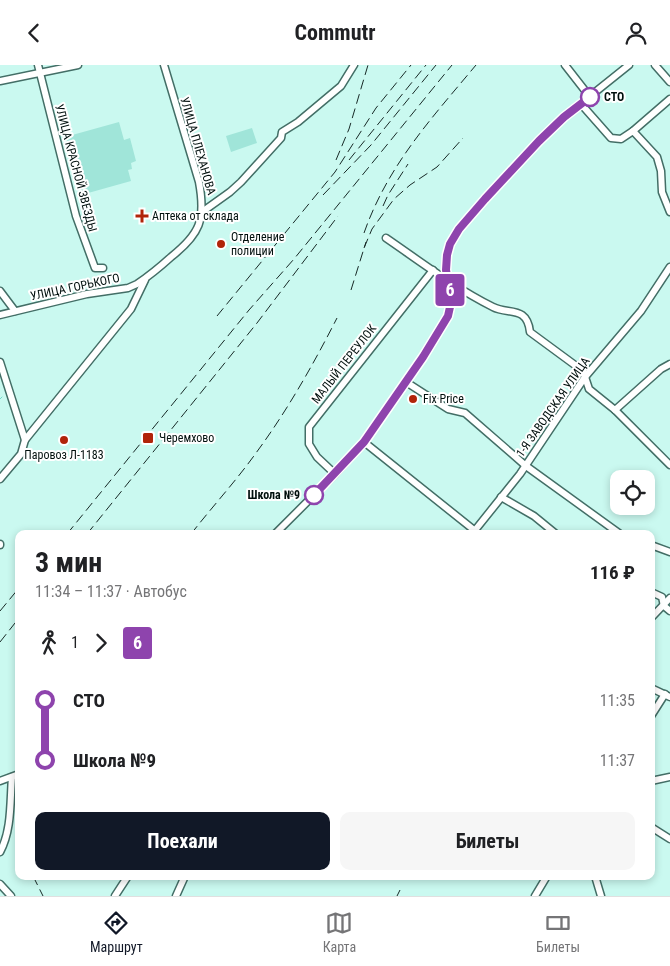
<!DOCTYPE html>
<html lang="ru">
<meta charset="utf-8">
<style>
:root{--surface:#fff;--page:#f6f6f6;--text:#202124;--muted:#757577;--line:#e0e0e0;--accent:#111827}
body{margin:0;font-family:"Roboto Condensed",sans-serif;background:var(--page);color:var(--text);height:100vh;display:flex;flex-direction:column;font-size:19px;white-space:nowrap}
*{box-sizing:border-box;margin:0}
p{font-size:16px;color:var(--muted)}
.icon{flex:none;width:28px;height:28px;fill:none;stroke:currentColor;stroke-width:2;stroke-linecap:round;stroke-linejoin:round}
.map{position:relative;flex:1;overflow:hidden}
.side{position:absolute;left:15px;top:465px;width:640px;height:350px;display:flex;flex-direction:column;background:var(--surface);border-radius:10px;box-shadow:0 2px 8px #0003}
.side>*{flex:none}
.badge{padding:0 10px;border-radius:4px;font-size:18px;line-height:32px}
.controls{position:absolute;left:610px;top:405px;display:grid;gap:10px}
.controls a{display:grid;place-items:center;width:45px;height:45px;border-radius:10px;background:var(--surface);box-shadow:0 2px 8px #0003;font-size:25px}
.map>.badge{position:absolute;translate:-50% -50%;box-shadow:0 0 0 2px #fff}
.legs{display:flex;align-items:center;gap:8px;height:55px;padding:0 20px;font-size:16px}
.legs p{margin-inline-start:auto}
.overview{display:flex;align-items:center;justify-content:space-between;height:85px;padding:0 20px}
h1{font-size:28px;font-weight:700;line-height:38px}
.button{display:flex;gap:10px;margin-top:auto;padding:10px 20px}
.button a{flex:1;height:58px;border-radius:10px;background:var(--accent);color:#fff;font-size:20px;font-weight:700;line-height:58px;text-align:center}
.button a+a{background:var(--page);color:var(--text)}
ul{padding:0 20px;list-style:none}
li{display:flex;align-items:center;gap:18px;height:60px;font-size:19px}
li i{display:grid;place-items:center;width:8px;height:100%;margin:0 6px;background:currentColor}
li i::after{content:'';width:12px;height:12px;margin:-6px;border:4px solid;border-radius:50%;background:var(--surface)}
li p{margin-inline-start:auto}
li:first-child i{background:linear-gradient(#0000 50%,currentColor 0)}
li:last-child i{background:linear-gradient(currentColor 50%,#0000 0)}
header{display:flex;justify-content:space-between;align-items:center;height:65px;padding:0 20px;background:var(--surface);font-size:22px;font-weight:700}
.menu{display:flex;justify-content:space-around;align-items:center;height:70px;border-top:1px solid var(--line);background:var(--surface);font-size:14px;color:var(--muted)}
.menu a{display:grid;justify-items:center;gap:2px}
.menu .on{color:var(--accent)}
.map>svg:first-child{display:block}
</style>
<header><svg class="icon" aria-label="back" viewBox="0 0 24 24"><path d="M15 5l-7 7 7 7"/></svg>Commutr<svg class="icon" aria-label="person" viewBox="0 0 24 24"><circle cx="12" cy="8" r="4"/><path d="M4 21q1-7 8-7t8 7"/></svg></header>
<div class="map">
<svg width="670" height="831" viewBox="0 0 670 831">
<rect width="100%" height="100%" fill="#caf9f0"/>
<g fill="#a0e5d9">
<polygon points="119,57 124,75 130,73 136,96 131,98 132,104 128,105 131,116 81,130 65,72"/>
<polygon points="252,63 257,78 231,87 226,71"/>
</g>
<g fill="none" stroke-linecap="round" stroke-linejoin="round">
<polyline stroke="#74dccb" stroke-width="1" points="0,334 2,332"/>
<defs>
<g id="minor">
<polyline points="38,0 76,151 95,203 103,203"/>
<polyline points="565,0 590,32"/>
<polyline points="655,0 670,17"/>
<polyline points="0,16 78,0"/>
<polyline points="581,39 611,73 621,74 633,66 657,92 661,106 662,127 670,147"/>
<polyline points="633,66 670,34"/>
<polyline points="202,147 230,127 241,117 281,73 282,67 298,57 341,21 354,0"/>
<path d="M386 173C421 197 455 223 493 242 508 250 527 240 530 267L583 306 589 324 615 345 670 400"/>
<polyline points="0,226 15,246"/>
<path d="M0 250 87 229 128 223 137 219C149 211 160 202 171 192 200 169 206 155 199 117L164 0"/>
<polyline points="0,297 25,375 21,389 0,414"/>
<polyline points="406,317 448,344 465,348 526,401 620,469"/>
<polyline points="615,345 661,304 670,299"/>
<polyline points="25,375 131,244 145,215"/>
<polyline points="364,377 479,469"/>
<polyline points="335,409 317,392 309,379 309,362 433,205"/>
<polyline points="501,432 534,451 556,469"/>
<polyline points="275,469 335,409 364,377 423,292 448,251 450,242 450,227 446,205 447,190 450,179 459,164 485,134 539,76 564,52 629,0"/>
<polyline points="472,469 520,409 585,312 641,246 670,202"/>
<polyline points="0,479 0,480"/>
<polyline points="651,480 670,487"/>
<polyline points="651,527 662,532 664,541 670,546"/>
<polyline points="651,553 670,533"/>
<polyline points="651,623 670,632"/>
<polyline points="651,651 665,629"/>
<polyline points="0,716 19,709"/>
<polyline points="651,716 670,712"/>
<polyline points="651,762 670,774"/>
<path d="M0 787C12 765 10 736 12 712"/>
<polyline points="595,811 601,831"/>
<polyline points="0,819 11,831"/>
<polyline points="115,831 128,811"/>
<polyline points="176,831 185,811"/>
<polyline points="535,831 547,811"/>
</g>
</defs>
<use href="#minor" stroke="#436e66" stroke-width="9"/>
<use href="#minor" stroke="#fff" stroke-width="6"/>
<g stroke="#182a27" stroke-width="1" stroke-dasharray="10 5" stroke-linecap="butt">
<polyline points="336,95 349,64 368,0"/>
<polyline points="349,95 426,0"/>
<polyline points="323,130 371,80 436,0"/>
<polyline points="383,141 388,130 408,99"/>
<path d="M364 168C388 100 431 54 476 0"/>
<polyline points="364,183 372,164 394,134 410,120 437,102 463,73"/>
<polyline points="351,225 366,177"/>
<polyline points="217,251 335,107 376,43 411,0"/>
<polyline points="67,469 249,245 294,194 452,0"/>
<polyline points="87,469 257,258 338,151"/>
<path d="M191 469C212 442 236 416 256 388 287 346 313 300 337 253"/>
<polyline points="0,546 19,523"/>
<polyline points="0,577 19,553"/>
<polyline points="19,723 17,750 19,760"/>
<polyline points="33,811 43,831"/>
<polyline points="397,831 400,825"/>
</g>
</g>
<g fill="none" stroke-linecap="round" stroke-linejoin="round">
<defs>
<polyline id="line-1" points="314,430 364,377 423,292 448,251 450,242 450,227 446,205 447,190 450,179 459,164 485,134 539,76 564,52 590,32"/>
</defs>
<use href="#line-1" stroke="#fff" stroke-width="11"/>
<use href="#line-1" stroke="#8e44ad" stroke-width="8"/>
</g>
<g fill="#fff" stroke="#8e44ad" stroke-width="2.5">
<circle cx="590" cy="32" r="9"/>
<circle cx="314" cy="430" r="9"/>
</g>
<g fill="#b1240a" stroke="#fff" stroke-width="2">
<path d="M139.5 143.5h5v5h5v5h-5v5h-5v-5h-5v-5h5z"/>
<circle cx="221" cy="179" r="5"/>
<circle cx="413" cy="334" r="5"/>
<rect x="142" y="367" width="12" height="12" rx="2.5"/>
<circle cx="64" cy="375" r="5"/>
</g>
<g text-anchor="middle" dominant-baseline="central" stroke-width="4" stroke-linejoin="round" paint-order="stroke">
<g font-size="12" font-weight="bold" fill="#010f0d" stroke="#fff" text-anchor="start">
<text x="604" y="32">СТО</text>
<text x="300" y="430" text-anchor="end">Школа №9</text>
</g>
<g font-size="12" fill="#010f0d" stroke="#fff">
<text transform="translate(198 81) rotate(74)">УЛИЦА ПЛЕХАНОВА</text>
<text transform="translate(76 103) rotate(75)">УЛИЦА КРАСНОЙ ЗВЕЗДЫ</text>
<text transform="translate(75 222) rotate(-12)">УЛИЦА ГОРЬКОГО</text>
<text transform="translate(344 299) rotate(-52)">МАЛЫЙ ПЕРЕУЛОК</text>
<text transform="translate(553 342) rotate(-55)">1-Я ЗАВОДСКАЯ УЛИЦА</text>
</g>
<g font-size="12" fill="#010f0d" stroke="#fff" text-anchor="start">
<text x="152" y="151">Аптека от склада</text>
<text x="231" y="172">Отделение<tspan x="231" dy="14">полиции</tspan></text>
<text x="423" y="334">Fix Price</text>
<text x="159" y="373">Черемхово</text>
<text x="64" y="390" text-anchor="middle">Паровоз Л-1183</text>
</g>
</g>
</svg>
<div class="controls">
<a><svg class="icon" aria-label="locate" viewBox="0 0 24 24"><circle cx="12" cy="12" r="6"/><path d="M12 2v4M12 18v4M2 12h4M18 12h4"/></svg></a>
</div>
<b class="badge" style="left:450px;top:225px;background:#8e44ad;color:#fff">6</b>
<section class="side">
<div class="overview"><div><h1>3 мин</h1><p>11:34 – 11:37 · Автобус</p></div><b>116 ₽</b></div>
<div class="legs"><svg class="icon" aria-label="walk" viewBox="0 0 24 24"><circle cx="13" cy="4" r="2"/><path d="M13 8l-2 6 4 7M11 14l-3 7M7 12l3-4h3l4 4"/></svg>1<svg class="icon" aria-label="forward" viewBox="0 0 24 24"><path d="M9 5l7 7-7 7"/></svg><b class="badge" style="background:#8e44ad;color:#fff">6</b></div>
<ul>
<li><i style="color:#8e44ad"></i><b>СТО</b><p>11:35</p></li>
<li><i style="color:#8e44ad"></i><b>Школа №9</b><p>11:37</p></li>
</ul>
<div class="button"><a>Поехали</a><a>Билеты</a></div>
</section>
</div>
<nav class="menu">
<a class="on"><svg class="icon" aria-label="directions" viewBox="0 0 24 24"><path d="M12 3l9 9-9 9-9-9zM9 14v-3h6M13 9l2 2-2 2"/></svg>Маршрут</a>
<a><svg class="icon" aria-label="map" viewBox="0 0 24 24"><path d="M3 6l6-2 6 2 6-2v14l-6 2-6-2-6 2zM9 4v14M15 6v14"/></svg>Карта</a>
<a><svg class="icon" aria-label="tickets" viewBox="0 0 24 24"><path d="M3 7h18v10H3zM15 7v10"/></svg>Билеты</a>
</nav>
